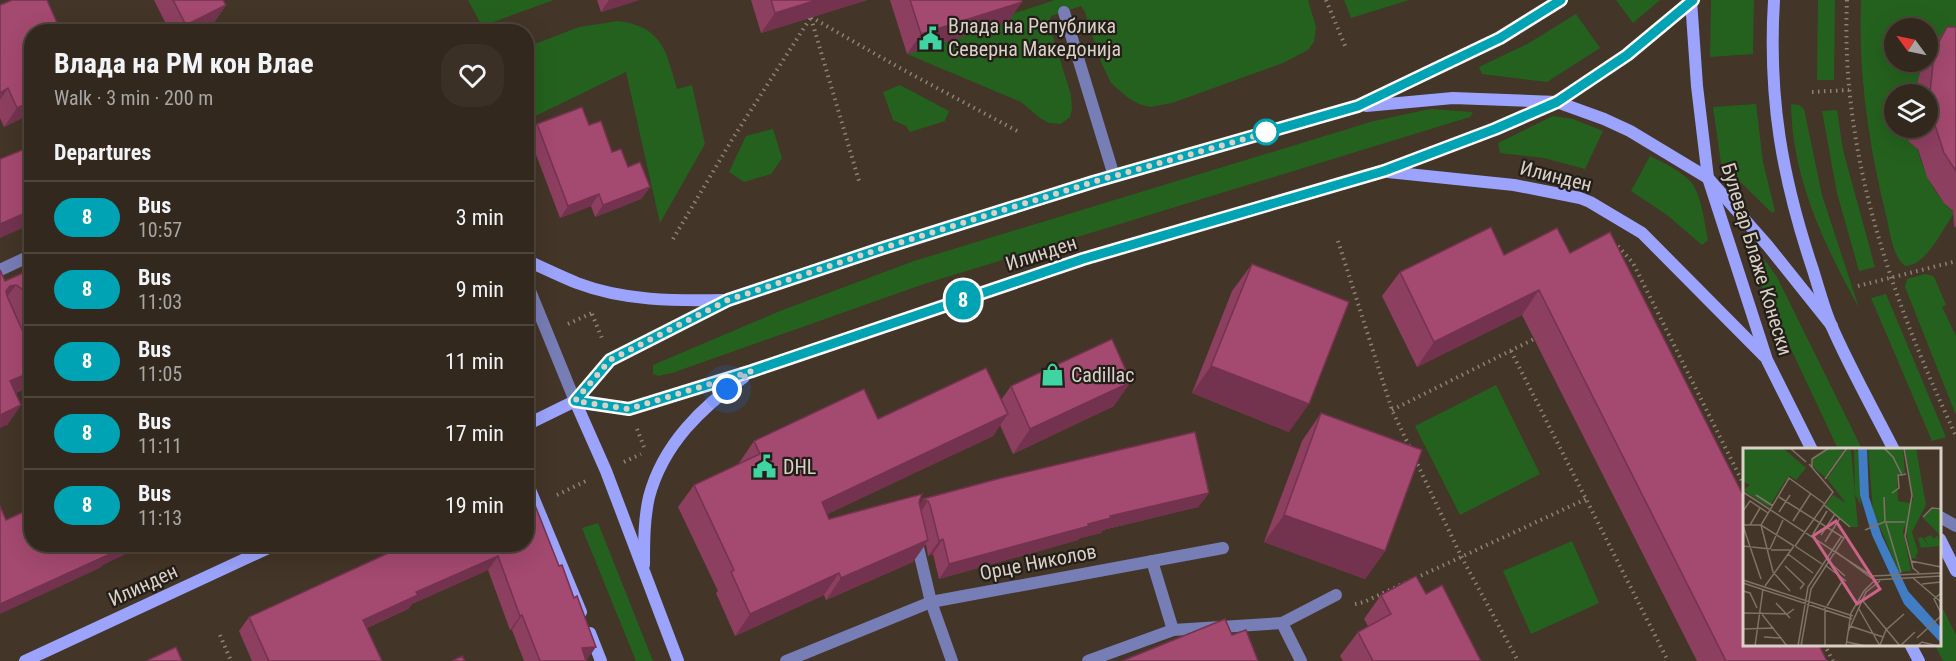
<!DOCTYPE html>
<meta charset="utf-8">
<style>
:root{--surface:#32281d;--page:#3a3026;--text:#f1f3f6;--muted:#a8a6a4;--line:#4d443b}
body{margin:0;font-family:"Roboto Condensed",sans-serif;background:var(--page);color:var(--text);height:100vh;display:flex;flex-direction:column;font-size:22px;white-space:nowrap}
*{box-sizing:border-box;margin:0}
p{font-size:20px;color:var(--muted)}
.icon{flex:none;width:33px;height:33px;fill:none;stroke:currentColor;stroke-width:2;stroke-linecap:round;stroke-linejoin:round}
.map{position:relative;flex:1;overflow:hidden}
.sheet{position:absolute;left:24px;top:24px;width:510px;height:528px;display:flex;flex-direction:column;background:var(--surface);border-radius:24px;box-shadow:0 6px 24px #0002,0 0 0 2px var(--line)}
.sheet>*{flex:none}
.badge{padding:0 12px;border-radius:20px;font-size:21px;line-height:39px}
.needle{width:39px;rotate:303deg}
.fabs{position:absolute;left:1884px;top:18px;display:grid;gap:12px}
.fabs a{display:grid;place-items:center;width:54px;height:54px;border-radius:50%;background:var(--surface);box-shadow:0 6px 24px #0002,0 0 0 2px var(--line);font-size:30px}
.you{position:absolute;width:30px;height:30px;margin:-15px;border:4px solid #fff;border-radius:50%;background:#1a73e8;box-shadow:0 0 0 9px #1a73e833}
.map>.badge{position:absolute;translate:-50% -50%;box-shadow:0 0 0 3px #fff}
h2{padding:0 30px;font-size:22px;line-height:54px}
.round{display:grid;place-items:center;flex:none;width:63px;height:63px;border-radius:24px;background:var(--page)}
.summary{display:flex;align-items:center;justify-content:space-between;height:102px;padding:0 30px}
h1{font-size:28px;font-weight:700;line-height:45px}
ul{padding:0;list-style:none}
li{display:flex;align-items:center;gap:18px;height:72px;padding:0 30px;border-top:2px solid var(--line)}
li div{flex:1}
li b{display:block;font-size:22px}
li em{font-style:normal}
li .badge{min-width:66px;font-weight:700;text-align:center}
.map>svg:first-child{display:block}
</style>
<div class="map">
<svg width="1956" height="661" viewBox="0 0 1956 661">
<rect width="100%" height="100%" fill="#433527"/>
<g fill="#24611e">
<polygon points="468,0 554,0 482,26"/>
<polygon points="1055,0 1308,0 1316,27 1314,42 1308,50 1283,63 1172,103 1150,107 1139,104 1127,97 1111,83 1101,62 1085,12 1081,6 1051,16 1049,24 1071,95 1072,109 1070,117 1061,124 1049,123 1040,118 1021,102 907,54 1008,22 1006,16"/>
<polygon points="1344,0 1409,0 1351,18"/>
<polygon points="1616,0 1660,0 1633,23"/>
<polygon points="1711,0 1754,0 1753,54 1710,57"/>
<polygon points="1818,0 1835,0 1834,80 1817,80"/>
<path d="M1861 0H1956V43L1931 51 1928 56V28H1894V62H1925L1915 94H1894V128H1906C1904 138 1908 143 1917 147 1924 173 1934 195 1954 213 1943 229 1926 266 1905 266 1893 257 1890 233 1887 219 1869 147 1858 75 1861 0Z"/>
<polygon points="1576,14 1600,48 1547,82 1482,74 1479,67 1529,43"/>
<path d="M618 21C663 27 666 51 677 89L692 85 705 144 660 223 626 72 527 120V47L579 27Z"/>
<polygon points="900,85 949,111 945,121 910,132 906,126 893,120 883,92"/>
<polygon points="1756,104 1763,162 1775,211 1772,213 1721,163 1713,107"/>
<path d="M1791 104 1799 105 1804 109 1822 195 1859 308C1824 244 1792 178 1791 104Z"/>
<polygon points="1430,109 1473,112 1470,117 924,284 672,373 658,376 653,374 653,365 780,311 914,261 1374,121"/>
<polygon points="1837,110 1843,150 1875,267 1859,271 1837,193 1822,111"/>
<polygon points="1553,116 1573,119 1603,131 1585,169 1544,158 1500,153 1498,143"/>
<polygon points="773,129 782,158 771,174 744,182 729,172 746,136"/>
<path d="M1650 156C1664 163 1679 170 1690 181 1701 192 1705 225 1708 240L1702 245 1667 215 1631 191Z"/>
<polygon points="1754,251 1767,263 1777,277 1862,449 1838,449 1750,262 1750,254"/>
<polygon points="1925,274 1933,276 1935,279 1946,305 1942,307 1956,336 1956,415 1905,287 1907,279"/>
<polygon points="1886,294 1946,437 1932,441 1871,298"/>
<polygon points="1496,385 1540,474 1460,515 1415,426"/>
<polygon points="598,523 653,661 636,661 582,528"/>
<polygon points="1572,541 1599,603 1531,634 1503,571"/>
<polygon points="1940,603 1956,635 1956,661 1943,661 1935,645 1940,644"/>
</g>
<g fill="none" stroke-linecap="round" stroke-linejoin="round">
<g stroke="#8e8277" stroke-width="4" stroke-dasharray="1.5 4.5" stroke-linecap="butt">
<polyline points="1326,0 1346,48"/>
<path d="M1847 0C1840 154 1892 299 1956 436"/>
<polyline points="811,17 898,67 1019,132"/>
<polyline points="811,18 859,181"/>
<polyline points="1812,92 1849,90"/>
<polyline points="673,239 733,138 811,17"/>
<polyline points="1338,241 1392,410 1411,450"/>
<polyline points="1618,246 1633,263 1744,485"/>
<polyline points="1858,286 1953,262"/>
<polyline points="592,314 603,341"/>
<polyline points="568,324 594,312"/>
<polyline points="1511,351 1668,661"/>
<polyline points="1392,410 1534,339"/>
<polyline points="637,429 644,447"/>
<polyline points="1415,459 1461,556 1518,661"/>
<polyline points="624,462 641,454"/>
<polyline points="557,495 588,480"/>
<polyline points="1355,604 1364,602 1586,499"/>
<polyline points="220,635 231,661"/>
<polyline points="1824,644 1833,661"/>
</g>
<g stroke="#777db5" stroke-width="12">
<polyline points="1064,12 1114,176"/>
<polyline points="1282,623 1336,595"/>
</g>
<g stroke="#777db5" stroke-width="12">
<polyline points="0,270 32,255"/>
<polyline points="526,281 575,401"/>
<polyline points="1940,517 1956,526"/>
<polyline points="916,539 931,602 952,661"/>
<polyline points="1152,561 1173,630"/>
<polyline points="786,661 931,602 1223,548"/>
<polyline points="1088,661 1173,630 1282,623 1301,661"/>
</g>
<g stroke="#9ba3fc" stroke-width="12">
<polyline points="1691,0 1697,86 1708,178 1767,360 1812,450"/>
<path d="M1774 0C1768 98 1782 178 1813 270 1819 289 1824 309 1832 327 1850 368 1873 409 1894 450"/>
<polyline points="1366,106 1453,98 1557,102 1604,119 1630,131 1708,178 1768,246 1832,326"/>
<polyline points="1388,172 1514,185 1580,198 1590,202 1642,233 1764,356"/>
<path d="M526 260C543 268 560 276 577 283 624 301 675 301 724 300"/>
<polyline points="575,401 629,409 752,371 1083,259 1384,171 1495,129 1557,102 1627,55 1693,0"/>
<polyline points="575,401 606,471 678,661"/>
<polyline points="526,425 575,401 610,360 728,300 880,249 1114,176 1358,106 1500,38 1561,0"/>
<polyline points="526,480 581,612"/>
<polyline points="1940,539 1956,571"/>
<path d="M644 565C644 542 644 519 649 497 663 444 702 407 744 377"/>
<polyline points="590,633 601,661"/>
<polyline points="1910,644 1919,661"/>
<polyline points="25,661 277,544"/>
</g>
</g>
<g fill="#8d3f5f">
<polygon points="154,0 223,0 226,5 215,21 194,32 170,32"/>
<polygon points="597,0 639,0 601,12"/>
<polygon points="751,0 867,0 761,33"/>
<polygon points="890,0 1021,0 1008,22 907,54"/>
<polygon points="0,5 32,32 32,113 4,127 0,118"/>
<polygon points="1947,27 1956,27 1956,228 1954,226 1953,211 1944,203 1927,177 1918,149 1909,142 1905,133 1906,128 1928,128 1928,94 1915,94 1916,88 1922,66 1925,62 1928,62 1928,56 1930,52"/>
<polygon points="537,124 589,125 612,152 650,187 641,199 595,217 591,206 560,218 529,136"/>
<polygon points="1570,253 1827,661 1697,661 1522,315 1417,367 1382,296 1400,272 1504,255"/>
<polygon points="1252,264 1289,432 1192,393 1232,291"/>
<polygon points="32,269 32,380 25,389 16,393 21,405 7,425 5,281"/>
<polygon points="1011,386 1114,406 1013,454 1000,425 993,436 827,514 829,519 919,502 920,504 923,499 1209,493 1198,507 1103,530 1101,533 1080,538 1078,540 939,579 933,554 928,556 926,544 913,562 826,600 824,595 735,636 716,593 718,591 678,507 694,485 739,464 739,463 754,441 878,419 1001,400"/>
<polygon points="1321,413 1385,551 1365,579 1264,542 1302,441"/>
<polygon points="526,544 586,661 524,661 512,630 510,630 488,570 412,604 408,609 367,628 382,661 252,661 239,631 249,617"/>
<polygon points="1426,594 1481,661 1343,661 1340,656 1358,632 1368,626 1364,619 1381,595"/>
</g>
<g fill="#73334e">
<polygon points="609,0 639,0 601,12"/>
<polygon points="817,0 867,0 761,33 775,13"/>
<polygon points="1022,2 1008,22 907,54 921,34"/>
<polygon points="226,5 215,21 194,32 181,32 186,25"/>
<polygon points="8,88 0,100 0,93"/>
<polygon points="32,101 32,113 4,127 17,108"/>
<polygon points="650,187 641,199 595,217 603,205"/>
<polygon points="599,194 591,206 560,218 568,206"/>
<polygon points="32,210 32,224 0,238 0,224"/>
<polygon points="16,285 1,305 0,300 10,286"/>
<polygon points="1539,290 1522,315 1417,367 1434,342"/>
<polygon points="1211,366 1309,404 1289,432 1192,393"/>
<polygon points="32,372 32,380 25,389 0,400 10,381"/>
<polygon points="1131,382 1114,406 1013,454 1030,429"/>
<polygon points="21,405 7,425 0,428 0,415"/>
<polygon points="1008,414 993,436 807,524 822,502"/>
<polygon points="1209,493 1198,507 1103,530 1101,533 1080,538 1078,540 939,579 949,564 1088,524 1110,516"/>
<polygon points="923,499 928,501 918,516 913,514"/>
<polygon points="1284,515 1385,551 1365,579 1264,542"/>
<polygon points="943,539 933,554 928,556 939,541"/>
<polygon points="928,540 913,562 826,600 841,578"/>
<polygon points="126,544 147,544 103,565 100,568 0,614 0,604"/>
<polygon points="498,556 488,570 412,604 408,609 353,634 363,620 416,592"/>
<polygon points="839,573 824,595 735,636 750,614"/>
<polygon points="522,615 512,630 510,630 520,616"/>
<polygon points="596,647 586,661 582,648"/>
</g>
<g fill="#a4496f" stroke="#73334e" stroke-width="1.5">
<polygon points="12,0 47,0 61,32 32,32 32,101 17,108 8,88 0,93 0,5"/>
<polygon points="173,0 223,0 226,5 186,25"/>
<polygon points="771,0 817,0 775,13"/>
<polygon points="910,0 1021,0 1022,2 921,34"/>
<polygon points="1947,27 1956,27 1956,171 1944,153 1935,125 1928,119 1928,96 1930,93 1933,64 1939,42"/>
<polygon points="582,107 589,125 601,121 612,152 621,149 628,167 640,162 650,187 603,205 599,194 568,206 537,124"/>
<polygon points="32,146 32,210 0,224 0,159"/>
<polygon points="1491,227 1504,255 1557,228 1570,253 1610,232 1744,497 1744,645 1819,645 1827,661 1726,661 1539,290 1434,342 1400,272"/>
<polygon points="1252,264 1349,302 1309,404 1211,366"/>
<polygon points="32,269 32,312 22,289 16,285 10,286 6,291 7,296 32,352 32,372 10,381 21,405 0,415 0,270 5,281"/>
<polygon points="1112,339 1131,382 1030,429 1011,386"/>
<polygon points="986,368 1008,414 822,502 829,519 922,494 919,502 928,540 841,578 839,573 750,614 731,572 734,570 694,485 760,454 754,441 864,389 878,419"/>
<polygon points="1321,413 1422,450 1385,551 1284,515"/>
<polygon points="1195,432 1209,493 1110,516 1111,518 1088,524 1089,526 949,564 943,539 939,541 930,505 928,501 923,499 1001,478"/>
<polygon points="529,490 559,566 562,565 574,598 577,596 596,647 582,648 586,661 540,661 522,615 520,616 498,556 416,592 418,595 363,620 382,661 269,661 249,617 408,544 526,544 526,491"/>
<polygon points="0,506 6,520 32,508 32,544 126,544 109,552 110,554 0,604"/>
<polygon points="1416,576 1426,594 1442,585 1481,661 1373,661 1358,632 1391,614 1381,595"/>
<polygon points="1225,619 1232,635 1246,630 1258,661 1122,661"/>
<polygon points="176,647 182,661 146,661"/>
<polygon points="462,656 465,661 452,661"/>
</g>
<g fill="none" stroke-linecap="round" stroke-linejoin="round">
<defs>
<polyline id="line" points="1561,0 1500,38 1358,106 1093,182 880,249 728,300 610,360 575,401 629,409 752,371 1083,259 1384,171 1495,129 1557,102 1627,55 1693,0"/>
</defs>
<use href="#line" stroke="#fff" stroke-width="14"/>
<use href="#line" stroke="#00a3b4" stroke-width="9"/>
<polyline stroke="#d9d0c8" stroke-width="6" stroke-dasharray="0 10.8" points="727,389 752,371 629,409 575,401 610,360 728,300 880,249 1093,182 1269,132 1266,132"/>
</g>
<defs>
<symbol id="civic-bare" viewBox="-9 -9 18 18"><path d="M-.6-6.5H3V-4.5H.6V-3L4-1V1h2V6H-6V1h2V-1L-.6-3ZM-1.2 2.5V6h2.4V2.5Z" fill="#40d4a2" stroke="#241e18" stroke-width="2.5" paint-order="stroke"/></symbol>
<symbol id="shop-bare" viewBox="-9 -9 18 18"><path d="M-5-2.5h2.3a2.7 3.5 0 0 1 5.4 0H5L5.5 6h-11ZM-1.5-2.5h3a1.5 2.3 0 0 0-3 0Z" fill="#40d4a2" stroke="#241e18" stroke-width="2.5" paint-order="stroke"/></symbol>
</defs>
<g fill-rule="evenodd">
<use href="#civic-bare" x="914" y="22" width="33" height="33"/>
<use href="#shop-bare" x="1036" y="358" width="33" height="33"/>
<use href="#civic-bare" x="748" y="450" width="33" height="33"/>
</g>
<circle fill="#fff" stroke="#00a3b4" stroke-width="3" cx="1266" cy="132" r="12"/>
<g text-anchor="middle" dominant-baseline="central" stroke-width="4.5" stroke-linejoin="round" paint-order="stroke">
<g font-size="20" fill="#d9d0c8" stroke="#241e18" text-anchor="start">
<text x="948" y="26">Влада на Република<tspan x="948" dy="23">Северна Македонија</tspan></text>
<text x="1071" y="375">Cadillac</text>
<text x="783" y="467">DHL</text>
</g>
<g font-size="20" fill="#d9d0c8" stroke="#241e18">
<text transform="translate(1556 176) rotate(14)">Илинден</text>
<text transform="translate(1041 253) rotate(-18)">Илинден</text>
<text transform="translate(1757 259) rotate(73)">Булевар Блаже Конески</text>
<text transform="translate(1038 562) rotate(-11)">Орце Николов</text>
<text transform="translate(143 585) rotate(-25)">Илинден</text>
</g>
</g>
<g transform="translate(1743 448)">
<rect width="198" height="198" fill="#433527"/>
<path d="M0 0H40L63 20 53 32 47 28 42 33 26 59 0 42 7 37 0 33ZM87 0 102 3 82 29 70 19V11ZM111 0 115 4 118 58 112 46ZM125 0H160L162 25 154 26 155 53 166 55 170 52 162 0H173L183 57 169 84 175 104 172 109 177 111 168 110 162 78 160 83 168 123 156 124 130 63ZM104 2H108L115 79H107L82 58 90 47 103 55 84 31ZM189 61 198 62V88L180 70ZM188 87 191 91 195 87 197 98 178 100 175 90 179 89 187 99 181 90Z" fill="#24611e"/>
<path d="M115 0H124L126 49 139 88 165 143 198 180V195L161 156 129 87 117 47Z" fill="#407dc5"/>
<path fill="none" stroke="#7f7367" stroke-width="1.5" d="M47 0 63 14M141 0 150 9 159 27 163 26M161 0 169 47 162 88 170 120 176 125M69 19V11L86 0M82 31 104 0M0 44 129 128 198 125M149 45 156 40 155 27H159M13 47 30 58M36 49 101 90 68 141 58 198M141 49 142 74M81 57 107 79M0 63 7 53 25 65M36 64 47 47M180 69 189 60 198 61M50 73 68 45M143 75 158 125M0 77H18L51 98M7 77 17 60M0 78 18 131M122 82 141 74H162M70 86 84 63M78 87 92 66M82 94 97 70M0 98 27 101M52 98 90 44 66 16M52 98 79 116M27 101 40 72M28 102H47M92 103 131 132 198 128M45 106 70 125M85 113 102 128M168 113 198 119M82 117 103 133M42 118 61 136 57 141M170 130 198 154M0 132 110 168M0 135 109 171M179 136 198 134M22 138 51 98M0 143 7 145 14 160M47 143 30 124 18 77 46 30 82 56M198 145 191 151 198 165M119 152 157 198M33 155 47 170M84 158 100 132M82 160V197M116 161 137 198M0 165 44 166 51 161M18 165 44 198M107 178 140 189M0 181 31 180M105 184 123 144 137 133M21 189 39 190M174 190 198 168M104 194 123 198M137 197 143 182 161 166M12 198 20 141M55 198 65 139 98 89M103 198 108 165 121 143 132 132M157 198 172 184M174 198 179 194 195 198"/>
<path fill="#cb6287" fill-opacity="0.15" stroke="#cb6287" stroke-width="3" d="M93 73 137 141 114 156 70 88Z"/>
<rect width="198" height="198" fill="none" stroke="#d9d0c8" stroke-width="3"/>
</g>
</svg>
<div class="fabs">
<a><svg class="needle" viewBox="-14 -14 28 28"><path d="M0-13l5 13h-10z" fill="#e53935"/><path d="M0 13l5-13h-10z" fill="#a8a6a4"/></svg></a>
<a><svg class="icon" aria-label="layers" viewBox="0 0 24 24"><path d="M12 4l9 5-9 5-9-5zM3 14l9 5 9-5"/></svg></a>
</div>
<div class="you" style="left:727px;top:389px"></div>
<b class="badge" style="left:963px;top:300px;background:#00a3b4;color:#fff">8</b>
<section class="sheet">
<div class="summary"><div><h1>Влада на РМ кон Влае</h1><p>Walk · 3 min · 200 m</p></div><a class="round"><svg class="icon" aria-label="heart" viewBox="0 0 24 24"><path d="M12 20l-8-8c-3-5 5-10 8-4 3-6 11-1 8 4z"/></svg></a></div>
<h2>Departures</h2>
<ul>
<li><span class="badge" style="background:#00a3b4;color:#fff">8</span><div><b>Bus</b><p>10:57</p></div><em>3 min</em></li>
<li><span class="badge" style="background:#00a3b4;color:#fff">8</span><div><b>Bus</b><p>11:03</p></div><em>9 min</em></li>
<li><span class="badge" style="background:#00a3b4;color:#fff">8</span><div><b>Bus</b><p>11:05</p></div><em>11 min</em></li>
<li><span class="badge" style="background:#00a3b4;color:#fff">8</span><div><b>Bus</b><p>11:11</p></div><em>17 min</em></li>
<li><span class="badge" style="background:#00a3b4;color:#fff">8</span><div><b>Bus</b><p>11:13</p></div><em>19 min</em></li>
</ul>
</section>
</div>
